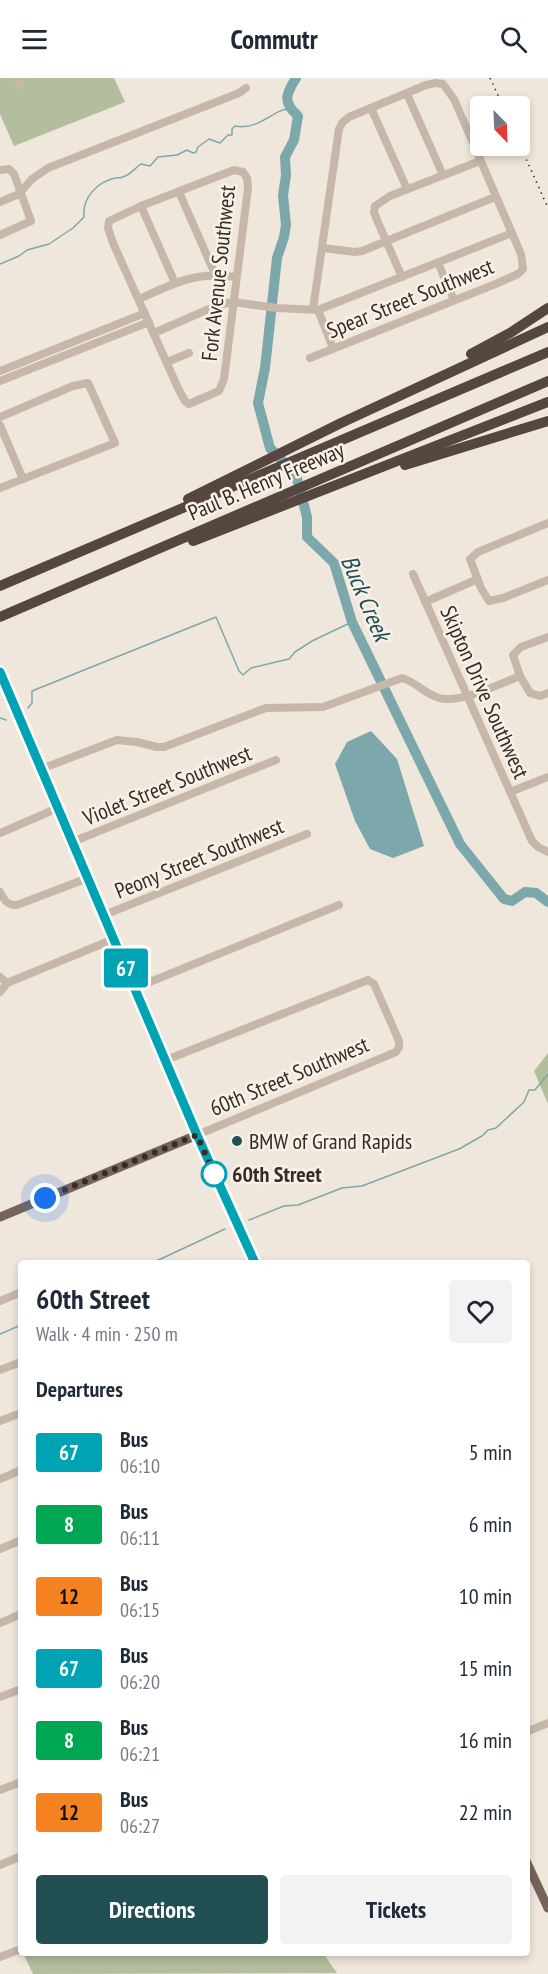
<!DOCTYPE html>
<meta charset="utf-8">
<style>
:root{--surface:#fff;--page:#f2f2f3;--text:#1f2937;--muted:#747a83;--accent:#214f53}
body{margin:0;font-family:"PT Sans Narrow",sans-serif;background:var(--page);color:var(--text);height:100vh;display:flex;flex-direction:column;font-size:22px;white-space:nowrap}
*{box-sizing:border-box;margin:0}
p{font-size:20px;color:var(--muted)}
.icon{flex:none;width:33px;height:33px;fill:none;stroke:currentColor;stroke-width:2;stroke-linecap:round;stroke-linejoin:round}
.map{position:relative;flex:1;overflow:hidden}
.details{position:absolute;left:18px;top:1182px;width:512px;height:696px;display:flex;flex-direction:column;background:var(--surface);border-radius:6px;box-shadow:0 3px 9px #0003}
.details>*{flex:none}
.badge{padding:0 12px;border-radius:4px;font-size:21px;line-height:39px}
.needle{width:39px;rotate:157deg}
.buttons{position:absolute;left:470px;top:18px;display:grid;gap:12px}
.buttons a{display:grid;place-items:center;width:60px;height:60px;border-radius:6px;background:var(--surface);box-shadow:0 3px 9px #0003;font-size:30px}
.you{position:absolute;width:30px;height:30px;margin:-15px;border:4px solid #fff;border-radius:50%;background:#1a73e8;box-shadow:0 0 0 9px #1a73e833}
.map>.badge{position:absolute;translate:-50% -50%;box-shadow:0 0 0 3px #fff}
h2{padding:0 18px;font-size:22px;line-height:54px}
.round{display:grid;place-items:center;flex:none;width:63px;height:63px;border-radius:6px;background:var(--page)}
.summary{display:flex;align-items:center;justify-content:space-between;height:102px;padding:0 18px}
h1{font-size:28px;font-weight:600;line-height:45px}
.primary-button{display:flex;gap:12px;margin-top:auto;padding:12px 18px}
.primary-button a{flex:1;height:69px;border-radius:6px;background:var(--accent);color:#fff;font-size:24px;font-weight:600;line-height:69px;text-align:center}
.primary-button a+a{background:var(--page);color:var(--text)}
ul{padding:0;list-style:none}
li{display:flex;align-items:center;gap:18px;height:72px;padding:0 18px}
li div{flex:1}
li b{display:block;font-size:22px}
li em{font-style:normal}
li .badge{min-width:66px;font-weight:700;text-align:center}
header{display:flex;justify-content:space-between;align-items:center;height:78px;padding:0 18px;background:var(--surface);font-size:27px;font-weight:600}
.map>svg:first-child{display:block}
</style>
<header><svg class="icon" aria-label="menu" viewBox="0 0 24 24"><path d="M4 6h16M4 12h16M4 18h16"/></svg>Commutr<svg class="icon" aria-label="search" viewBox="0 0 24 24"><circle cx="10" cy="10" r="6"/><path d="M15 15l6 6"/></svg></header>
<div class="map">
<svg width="548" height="1896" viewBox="0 0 548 1896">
<rect width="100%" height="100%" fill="#f0e7dc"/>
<g fill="#b3be9d">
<polygon points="0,0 114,0 125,24 14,68 0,36"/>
<polygon points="548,975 548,1026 534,993"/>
<polygon points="23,1875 323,1875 337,1895 33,1896"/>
</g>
<polygon fill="#7da8ab" points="371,653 397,681 424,768 393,780 370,771 355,743 335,686 347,664"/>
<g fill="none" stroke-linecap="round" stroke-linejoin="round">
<g stroke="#7da8ab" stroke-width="1.5">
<path d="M0 186 19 178 27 172 49 166 73 150 84 139C82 120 97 104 115 100 123 99 118 101 125 98 131 96 135 90 141 86L150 88 158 79 177 77 187 72 193 75 196 74 198 69 209 61 220 65 228 57H232V51L235 48C261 53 276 28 290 32"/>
<polyline points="28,630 32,625 32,613 216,539 239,593 243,597 251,590 289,581 295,574 312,563 352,544"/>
<polyline points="0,640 6,642"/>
<polyline points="249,1142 284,1128 298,1127 342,1110 362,1108 459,1071 482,1058 488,1052 496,1050 524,1024 529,1012 535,1012 548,996"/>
<polyline points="152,1185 225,1151"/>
<polyline points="0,1256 21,1247"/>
</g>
<path stroke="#7da8ab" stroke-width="10" d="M296 0C286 16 282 24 298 38L294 62 285 79 286 97 283 117 286 147 284 159 277 180 265 290 258 325 270 370 296 397 307 439V459L334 485 352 544 460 766 504 821 512 823 525 814 536 815 548 824"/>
<g stroke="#c7b7a9" stroke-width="8">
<polyline points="16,0 20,8"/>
<polyline points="407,16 443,97"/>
<polyline points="371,30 407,111"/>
<polyline points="0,92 9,91 14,96 31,143 0,157"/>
<polygon points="234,92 243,94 247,100 248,110 224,301 219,313 189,326 185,323 178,310 113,165 108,150 109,143 141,128"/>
<polyline points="179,114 215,196"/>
<polyline points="0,124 19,116 32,101 48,90 239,15 246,10"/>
<polyline points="141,128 175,205"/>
<polyline points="323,170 355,174 362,173 495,119"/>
<polyline points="438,185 454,222"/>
<polyline points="402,199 377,142 374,134 375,128 390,118 480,83"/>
<path d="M139 221C175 205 195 193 236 199"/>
<polyline points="318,232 333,270"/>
<polyline points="154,255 218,227 233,224 277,230 318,232 512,155"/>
<polyline points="310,280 498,205 518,196 523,191 521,176 454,21 443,6 436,5 426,7 349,39 342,45 339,51 313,231"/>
<polyline points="167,284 189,275"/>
<polyline points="0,293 145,235"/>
<polyline points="0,303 149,244"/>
<polyline points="0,339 73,308 88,305 115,365 23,401 0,347"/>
<polyline points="0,410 23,401"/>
<polyline points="548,445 478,474 470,481 481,510 489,523 503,520 548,502"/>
<polyline points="413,496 532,763 538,769 548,774"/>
<polyline points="425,524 478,501"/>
<polyline points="548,559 521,569 513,577 520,598 530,615 540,618 548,615"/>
<path d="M41 691 117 662 137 664 157 669H164L266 630 323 629 402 600C416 604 425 616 439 620 461 626 499 606 520 598"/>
<polyline points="510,714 548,699"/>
<polyline points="0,755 58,730"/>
<polyline points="72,764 276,682"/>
<path d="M0 814C4 822 8 828 17 827L88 800"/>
<polyline points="104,837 307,756"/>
<polyline points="0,899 7,905"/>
<polyline points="135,910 339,827"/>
<polyline points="0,914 7,905 114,861"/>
<polyline points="166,982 368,902 374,906 399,963 399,969 396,974 197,1057"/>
<polyline points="0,1223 21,1214"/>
<polyline points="0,1292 21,1284"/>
<polyline points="0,1343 21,1335"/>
<polyline points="0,1401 21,1392"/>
<polyline points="0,1471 21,1462"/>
<polyline points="0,1545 21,1536"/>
<polyline points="0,1619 21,1611"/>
<polyline points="526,1654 548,1645"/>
<polyline points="0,1712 21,1704"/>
<polyline points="0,1787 21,1778"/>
<polyline points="0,1879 21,1871"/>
</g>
<g stroke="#76645b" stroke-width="9">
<polyline points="0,594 197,1057 255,1185"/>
<polyline points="0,1139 197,1057"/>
<polyline points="526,1783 548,1830"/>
</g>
<g stroke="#554740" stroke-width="10">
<polyline points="471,276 510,255 548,230"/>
<polyline points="405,387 548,343"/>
<polyline points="188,421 341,345 548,249"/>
<polyline points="193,463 548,324"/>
<polyline points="0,508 548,274"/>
<polyline points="0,539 548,303"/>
</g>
<g stroke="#352c28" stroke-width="1.5" stroke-dasharray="1.5 4.5" stroke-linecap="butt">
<polyline points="490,0 503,28"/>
<polyline points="519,65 548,130"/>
</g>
</g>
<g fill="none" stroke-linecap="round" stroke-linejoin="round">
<defs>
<polyline id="line" points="0,594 197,1057 255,1185"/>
</defs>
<use href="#line" stroke="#fff" stroke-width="14"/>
<use href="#line" stroke="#00a3b4" stroke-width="9"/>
<polyline stroke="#352c28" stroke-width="6" stroke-dasharray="0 10.8" points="45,1120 197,1057 214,1096"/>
</g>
<circle fill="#214f53" stroke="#f8f1e8" stroke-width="2" cx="237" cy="1063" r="6"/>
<circle fill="#fff" stroke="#00a3b4" stroke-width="3" cx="214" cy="1096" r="12"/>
<g text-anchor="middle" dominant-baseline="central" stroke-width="5" stroke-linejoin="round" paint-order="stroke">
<g font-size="22" fill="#352c28" stroke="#f8f1e8">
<text transform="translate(218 195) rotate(-84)">Fork Avenue Southwest</text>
<text transform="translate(410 220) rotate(-22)">Spear Street Southwest</text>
<text transform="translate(266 403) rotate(-23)">Paul B. Henry Freeway</text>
<text transform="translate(485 614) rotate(66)">Skipton Drive Southwest</text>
<text transform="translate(167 707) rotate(-22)">Violet Street Southwest</text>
<text transform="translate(199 780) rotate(-22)">Peony Street Southwest</text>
<text transform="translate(289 998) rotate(-23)">60th Street Southwest</text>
</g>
<g font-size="22" fill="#352c28" stroke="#f8f1e8" text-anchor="start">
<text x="249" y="1063">BMW of Grand Rapids</text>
</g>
<g font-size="22" font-weight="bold" fill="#352c28" stroke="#f8f1e8" text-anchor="start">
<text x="232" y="1096">60th Street</text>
</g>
<g font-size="24" font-style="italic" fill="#214f53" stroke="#f8f1e8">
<text transform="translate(366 520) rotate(67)">Buck Creek</text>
</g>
</g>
</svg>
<div class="buttons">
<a><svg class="needle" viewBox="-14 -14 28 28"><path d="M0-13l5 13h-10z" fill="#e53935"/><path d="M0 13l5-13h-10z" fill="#747a83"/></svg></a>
</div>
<div class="you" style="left:45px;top:1120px"></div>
<b class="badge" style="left:126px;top:890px;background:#00a3b4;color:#fff">67</b>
<section class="details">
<div class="summary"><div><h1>60th Street</h1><p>Walk · 4 min · 250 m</p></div><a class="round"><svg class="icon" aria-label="heart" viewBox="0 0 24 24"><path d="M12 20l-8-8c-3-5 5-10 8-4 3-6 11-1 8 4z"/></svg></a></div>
<h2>Departures</h2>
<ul>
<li><span class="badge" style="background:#00a3b4;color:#fff">67</span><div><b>Bus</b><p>06:10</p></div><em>5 min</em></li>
<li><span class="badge" style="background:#00a651;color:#fff">8</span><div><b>Bus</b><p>06:11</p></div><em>6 min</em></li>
<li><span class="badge" style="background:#f58220;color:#111">12</span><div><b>Bus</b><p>06:15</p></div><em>10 min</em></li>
<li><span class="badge" style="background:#00a3b4;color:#fff">67</span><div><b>Bus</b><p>06:20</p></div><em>15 min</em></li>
<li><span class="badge" style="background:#00a651;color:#fff">8</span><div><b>Bus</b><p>06:21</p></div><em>16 min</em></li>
<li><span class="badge" style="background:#f58220;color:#111">12</span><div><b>Bus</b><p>06:27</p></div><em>22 min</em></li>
</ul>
<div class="primary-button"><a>Directions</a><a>Tickets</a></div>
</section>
</div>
